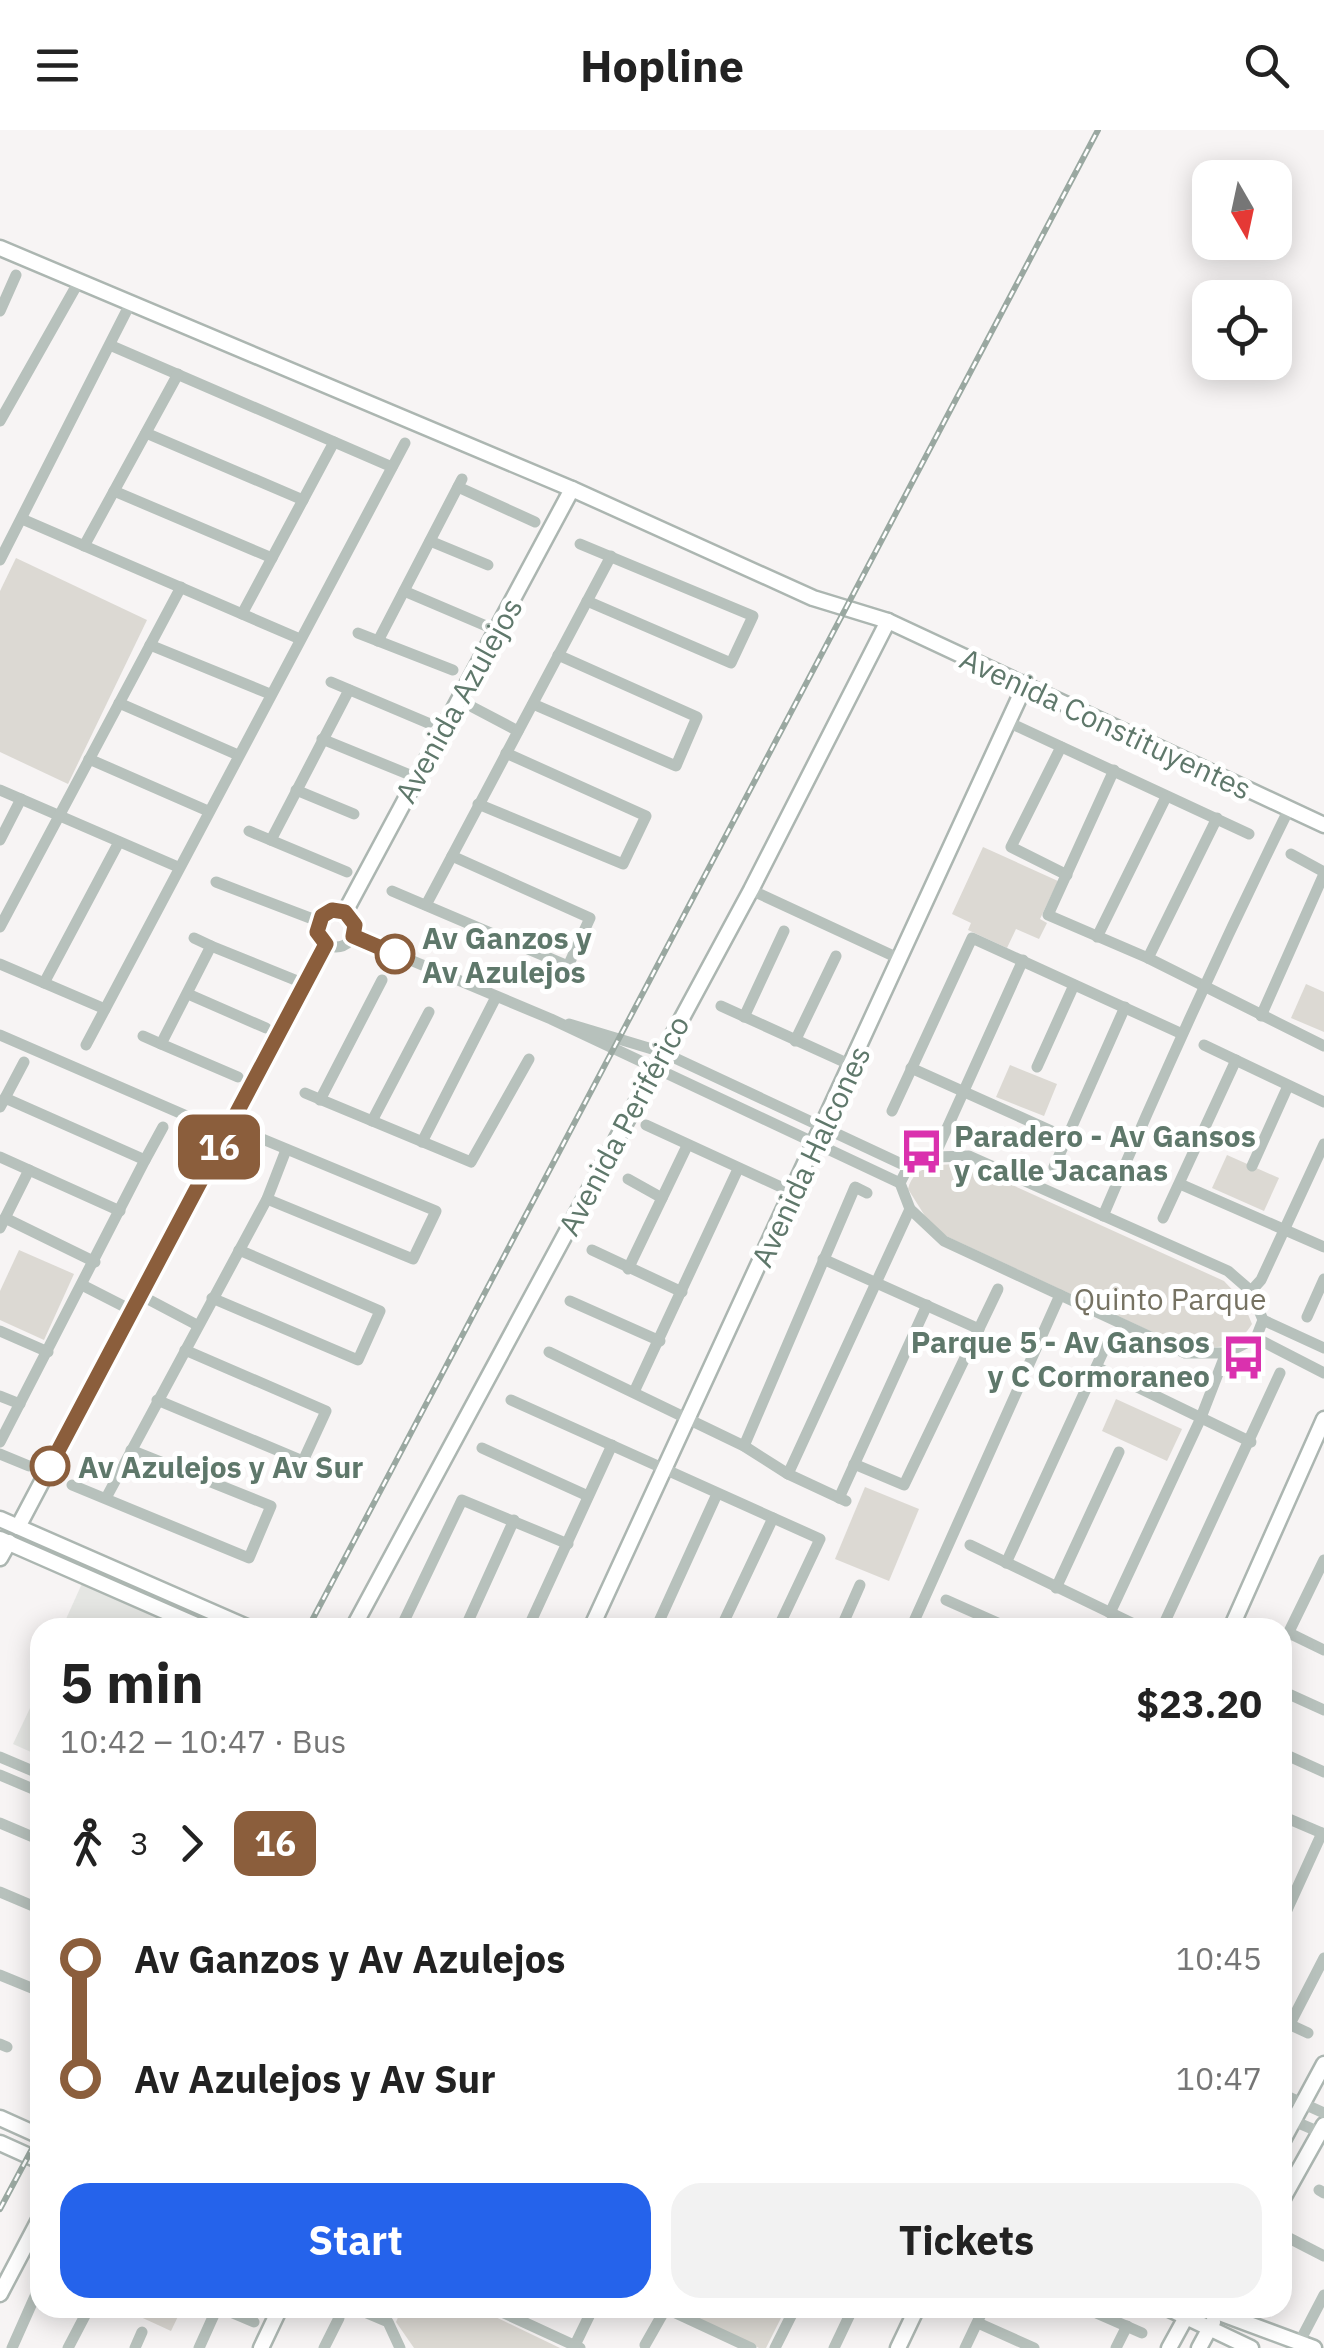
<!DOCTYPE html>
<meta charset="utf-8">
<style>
:root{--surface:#fff;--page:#f2f2f2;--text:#222;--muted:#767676;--accent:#2563eb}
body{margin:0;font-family:"IBM Plex Sans",sans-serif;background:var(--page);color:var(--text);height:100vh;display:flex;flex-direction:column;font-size:38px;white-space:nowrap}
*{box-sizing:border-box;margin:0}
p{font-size:32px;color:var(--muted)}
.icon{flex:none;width:55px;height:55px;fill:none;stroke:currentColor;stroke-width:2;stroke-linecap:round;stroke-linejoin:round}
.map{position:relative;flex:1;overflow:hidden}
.panel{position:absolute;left:30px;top:1488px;width:1262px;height:700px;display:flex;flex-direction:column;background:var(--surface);border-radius:30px;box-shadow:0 5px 25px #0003}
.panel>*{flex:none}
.badge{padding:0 20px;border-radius:15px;font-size:35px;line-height:65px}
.needle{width:65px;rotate:171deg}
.buttons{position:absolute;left:1192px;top:30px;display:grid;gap:20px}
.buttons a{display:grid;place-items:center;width:100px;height:100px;border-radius:20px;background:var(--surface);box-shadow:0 5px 25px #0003;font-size:50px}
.map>.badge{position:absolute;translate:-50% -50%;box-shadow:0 0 0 5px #fff}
.legs{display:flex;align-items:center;gap:15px;height:110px;padding:0 30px;font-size:32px}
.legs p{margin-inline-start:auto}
.overview{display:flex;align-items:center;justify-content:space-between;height:170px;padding:0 30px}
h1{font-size:55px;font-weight:700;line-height:75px}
.primary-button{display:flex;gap:20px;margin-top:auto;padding:20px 30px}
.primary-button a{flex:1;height:115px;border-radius:30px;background:var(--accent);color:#fff;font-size:40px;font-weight:700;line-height:115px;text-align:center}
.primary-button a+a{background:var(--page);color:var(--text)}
ul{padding:0 30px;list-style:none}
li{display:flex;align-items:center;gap:35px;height:120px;font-size:38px}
li i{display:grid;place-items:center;width:15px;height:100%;margin:0 12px;background:currentColor}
li i::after{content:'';width:25px;height:25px;margin:-12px;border:8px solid;border-radius:50%;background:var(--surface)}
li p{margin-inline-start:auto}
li:first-child i{background:linear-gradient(#0000 50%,currentColor 0)}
li:last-child i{background:linear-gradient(currentColor 50%,#0000 0)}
header{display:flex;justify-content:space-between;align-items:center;height:130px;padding:0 30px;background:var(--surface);font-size:45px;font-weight:700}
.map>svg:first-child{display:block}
</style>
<header><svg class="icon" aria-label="menu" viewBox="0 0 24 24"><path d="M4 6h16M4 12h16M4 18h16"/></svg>Hopline<svg class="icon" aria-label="search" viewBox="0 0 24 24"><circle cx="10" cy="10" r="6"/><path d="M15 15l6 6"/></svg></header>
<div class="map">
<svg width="1324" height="2218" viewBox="0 0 1324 2218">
<rect width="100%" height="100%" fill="#f7f4f4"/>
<g fill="#e5e6e3">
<polygon points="84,1449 183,1493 181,1498 62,1498"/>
<polygon points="40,1557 40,1626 13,1614"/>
</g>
<g fill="#dcd9d3">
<polygon points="16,428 147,490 68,654 0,622 0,461"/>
<polygon points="983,717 1058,751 1040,789 1047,793 1039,809 1016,799 1007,818 968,800 971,793 952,784"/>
<polygon points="1306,854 1324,862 1324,902 1291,888"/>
<polygon points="1010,935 1057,954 1044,986 996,967"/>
<polygon points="1227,1025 1279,1048 1264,1081 1212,1058"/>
<path d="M966 1034 1224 1151 1242 1170 1252 1194C1234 1224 1210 1218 1178 1214L948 1107 930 1094 908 1059C915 1032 942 1035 966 1034Z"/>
<polygon points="19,1120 74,1144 44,1210 0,1190 0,1161"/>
<polygon points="1116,1269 1182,1299 1167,1331 1102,1301"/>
<polygon points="865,1357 919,1379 889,1451 835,1429"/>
<polygon points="121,2178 182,2178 171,2201"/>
<polygon points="402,2178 477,2178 560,2218 414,2218 396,2192"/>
<polygon points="698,2178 761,2178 781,2188 766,2218 759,2218 693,2186"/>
</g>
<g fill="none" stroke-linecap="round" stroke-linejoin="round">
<defs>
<g id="major">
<polyline points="0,118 572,359 813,468 888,491 1324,695"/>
<polyline points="345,782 572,359"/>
<polyline points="0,1389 249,1498"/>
<polyline points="18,1397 326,814"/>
<polyline points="0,1409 203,1498"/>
<polyline points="0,1428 9,1412"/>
<polyline points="353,1498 751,760 888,491"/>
<polyline points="591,1498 1026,553"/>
<polyline points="1231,1498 1324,1289"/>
<polyline points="0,1988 40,2006"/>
<polyline points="1282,2012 1324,1934"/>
<polyline points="0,2013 40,2031"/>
<polyline points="1282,2070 1324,1995"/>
<polyline points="0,2164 40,2088"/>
<polyline points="1167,2178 1251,2218"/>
<polyline points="1206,2178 1314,2218"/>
<polyline points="261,2218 280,2178"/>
<polyline points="898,2218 917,2178"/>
<polyline points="1169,2218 1191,2178"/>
<polyline points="1199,2218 1213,2192"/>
</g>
</defs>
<use href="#major" stroke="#acb6b1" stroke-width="19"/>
<g stroke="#b7c1bc" stroke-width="11">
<polyline points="0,181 16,145"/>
<polyline points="112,216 392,337"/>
<polyline points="0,291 78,153"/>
<polyline points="146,303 303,370"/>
<polyline points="458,357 535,392"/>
<polyline points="114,361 272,428"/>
<polyline points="22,389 300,509"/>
<polyline points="430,411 488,435"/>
<polyline points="580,414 753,486 731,533 587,471"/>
<polyline points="84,416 178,244"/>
<polyline points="0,430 128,178"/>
<polyline points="404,461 498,501"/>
<polyline points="242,484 334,312"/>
<polyline points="358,503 453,540"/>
<polyline points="378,511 462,349"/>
<polyline points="150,515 270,564"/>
<polyline points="331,552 428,593"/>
<polyline points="461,571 518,601"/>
<polyline points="119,573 238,625"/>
<polyline points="533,574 676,636 697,587 558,525"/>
<polyline points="1010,593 1249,704"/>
<polyline points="322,609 415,647"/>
<polyline points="1061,617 1011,717 1067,745"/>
<polyline points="89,629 208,681"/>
<polyline points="1114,640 1048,785 1148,828 1324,916"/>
<polyline points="0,660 178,737"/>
<polyline points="296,660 354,684"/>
<polyline points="478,674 623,734 646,686 506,623"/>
<polyline points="249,701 347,742"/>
<polyline points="0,710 21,669"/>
<polyline points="271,710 349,560"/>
<polyline points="1291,724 1324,742"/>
<polyline points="216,752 318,791"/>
<polyline points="751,760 900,829"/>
<polyline points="392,761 568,836 590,788 452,726"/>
<polyline points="426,775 611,426"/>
<circle cx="336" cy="798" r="19"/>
<polyline points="0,797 181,457"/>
<polyline points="353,806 551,889 900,1053"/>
<polyline points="1097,807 1166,667"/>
<polyline points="194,808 211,816"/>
<polyline points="1148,828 1217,688"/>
<polyline points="0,834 105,879"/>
<polyline points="44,853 119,712"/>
<polyline points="188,864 266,898"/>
<polyline points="721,876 851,935"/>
<polyline points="1261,886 1324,744"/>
<polyline points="744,887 784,801"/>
<polyline points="569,894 662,922 908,1037"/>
<polyline points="0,905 226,1003"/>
<polyline points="143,906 161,914"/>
<polyline points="795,911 836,826"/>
<polyline points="86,915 405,313"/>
<polyline points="1204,915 1324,972"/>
<polyline points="1037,937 1074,855"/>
<polyline points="911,938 1067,1008"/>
<polyline points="238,947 161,914 211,816 305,854"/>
<polyline points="305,963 471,1032 529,929"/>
<polyline points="5,968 24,932"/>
<polyline points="320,970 382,850"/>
<polyline points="0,977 5,968 145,1030 0,1312"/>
<polyline points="892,981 972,808 1180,903"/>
<polyline points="372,991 429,882"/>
<polyline points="646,995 794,1063"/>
<polyline points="260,1008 436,1081 413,1129 267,1069"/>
<polyline points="422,1012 496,867"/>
<polygon points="969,1026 1228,1141 1251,1161 1263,1190 1256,1208 1226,1223 1185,1223 944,1111 910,1079 900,1053 908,1037 934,1027"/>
<polyline points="0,1027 120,1081"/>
<polyline points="934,1027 1023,830"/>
<polyline points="145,1030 163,997"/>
<polyline points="1252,1036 1288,956"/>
<polyline points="1054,1037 1125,877"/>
<polyline points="628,1049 662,1068"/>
<polyline points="1180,1054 1324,1117"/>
<path d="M1103 1086C1161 949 1223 813 1289 679"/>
<polyline points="5,1088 95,1132"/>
<polyline points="1163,1088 1236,930"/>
<polyline points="0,1098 29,1040"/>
<polyline points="592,1120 682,1162"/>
<polyline points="823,1129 979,1199"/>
<polyline points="628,1139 687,1016"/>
<polyline points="84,1156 133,1181"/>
<polyline points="1251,1161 1261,1150 1324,1014"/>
<polyline points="142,1166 197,1195"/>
<polyline points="212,1168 358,1230 380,1181 239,1120"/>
<polyline points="570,1171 660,1211"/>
<polyline points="1307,1187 1324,1149"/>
<polyline points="1263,1190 1324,1218"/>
<polyline points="0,1201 48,1222"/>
<polyline points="1256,1208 1324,1243"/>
<polyline points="549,1222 744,1316 788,1344 846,1371"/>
<polyline points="1098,1238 1251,1312"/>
<polyline points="634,1262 738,1039"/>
<polyline points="0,1266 20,1274"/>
<polyline points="157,1270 303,1331 326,1281 185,1220"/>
<polyline points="511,1270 820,1409 778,1498"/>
<polyline points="744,1316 855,1057 867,1063"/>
<polyline points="482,1318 588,1366"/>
<polyline points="0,1324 29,1336"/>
<polyline points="854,1334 904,1355 998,1159"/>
<polyline points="788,1344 910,1079"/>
<polyline points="72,1355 249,1428 271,1376 131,1320"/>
<polyline points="106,1368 267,1069 286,1020"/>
<polyline points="839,1368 927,1175"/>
<polyline points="970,1415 1142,1498"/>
<polyline points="1006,1433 1108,1211"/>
<polyline points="1056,1458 1119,1322"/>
<polyline points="946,1470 1009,1498"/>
<polyline points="1110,1483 1200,1290 1226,1223"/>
<polyline points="416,1498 404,1491 462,1370 568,1414"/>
<polyline points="465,1498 514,1390"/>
<polyline points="528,1498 612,1315"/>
<polyline points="656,1498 717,1364"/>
<polyline points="721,1498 773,1388"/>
<polyline points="841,1498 860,1455"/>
<polyline points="911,1498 1060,1165"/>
<polyline points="1162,1498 1280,1243"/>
<polyline points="1289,1503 1324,1520"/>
<polyline points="1282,1516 1324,1430"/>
<polyline points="1282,1561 1324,1580"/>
<polyline points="1282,1623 1324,1642"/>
<polyline points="0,1627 40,1644"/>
<polyline points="0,1645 40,1662"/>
<polyline points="1282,1686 1324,1704"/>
<polyline points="0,1693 40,1710"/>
<polyline points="0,1762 40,1779"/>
<polyline points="1282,1791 1322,1703"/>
<polyline points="0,1845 34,1859"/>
<polyline points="1282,1891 1308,1903"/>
<polyline points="1290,1894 1324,1828"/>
<polyline points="0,1914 7,1917"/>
<polyline points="1282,1964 1324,1983"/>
<polyline points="1282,1986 1324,2004"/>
<polyline points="1319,2060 1324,2063"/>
<polyline points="1289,2108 1324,2126"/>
<polyline points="221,2178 254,2192"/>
<polyline points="355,2178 388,2192 400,2218"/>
<polyline points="493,2178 580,2218"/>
<polyline points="665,2178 751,2218"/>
<polyline points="1085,2178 1142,2203"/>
<polyline points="978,2193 1034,2218"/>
<polyline points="1300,2211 1324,2165"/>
<polyline points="575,2215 593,2178"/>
<polyline points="645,2215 666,2178"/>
<polyline points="12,2218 40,2155"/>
<polyline points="68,2218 89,2178"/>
<polyline points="135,2218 142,2202"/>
<polyline points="199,2218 217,2178"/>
<polyline points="324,2218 339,2188"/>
<polyline points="775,2218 795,2178"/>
<polyline points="834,2218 853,2178"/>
<polyline points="965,2218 984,2178"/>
<polyline points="1116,2218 1127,2196"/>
</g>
<use href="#major" stroke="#fff" stroke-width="14"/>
<defs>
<g id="rail">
<polyline points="308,1498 1098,0"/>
<polyline points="0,2079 40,2004"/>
</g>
</defs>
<use href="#rail" stroke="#9aa8a1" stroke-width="6"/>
<use href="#rail" stroke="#fff" stroke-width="2.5" stroke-dasharray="8" stroke-linecap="butt"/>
</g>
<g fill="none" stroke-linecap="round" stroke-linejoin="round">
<defs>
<polyline id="line-1" points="50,1336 326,814 317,802 322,786 332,780 345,782 355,795 353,806 395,824"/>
</defs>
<use href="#line-1" stroke="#fff" stroke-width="22"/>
<use href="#line-1" stroke="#8b5e3c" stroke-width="15"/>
</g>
<defs>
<symbol id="bus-bare" viewBox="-9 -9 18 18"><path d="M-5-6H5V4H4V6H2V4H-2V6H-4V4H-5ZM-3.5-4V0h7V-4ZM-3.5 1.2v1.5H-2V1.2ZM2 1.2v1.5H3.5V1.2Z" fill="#da31ae" stroke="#fff" stroke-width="2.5" paint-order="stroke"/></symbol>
</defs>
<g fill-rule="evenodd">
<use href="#bus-bare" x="890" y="990" width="63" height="63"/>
<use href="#bus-bare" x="1212" y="1196" width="63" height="63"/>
</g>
<g fill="#fff" stroke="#8b5e3c" stroke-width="5">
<circle cx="395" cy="824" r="18"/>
<circle cx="50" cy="1336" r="18"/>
</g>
<g text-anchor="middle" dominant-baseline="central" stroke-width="10" stroke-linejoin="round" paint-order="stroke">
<g font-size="30" fill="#5f786b" stroke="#fff">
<text transform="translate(458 570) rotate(-61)">Avenida Azulejos</text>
<text transform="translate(1106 593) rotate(25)">Avenida Constituyentes</text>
<text transform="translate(623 995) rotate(-62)">Avenida Periférico</text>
<text transform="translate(810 1026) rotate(-65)">Avenida Halcones</text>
</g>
<g font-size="30" font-weight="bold" fill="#5f786b" stroke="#fff" text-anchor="start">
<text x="422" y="807">Av Ganzos y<tspan x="422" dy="34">Av Azulejos</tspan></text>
<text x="78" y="1336">Av Azulejos y Av Sur</text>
</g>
<g font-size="30" font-weight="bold" fill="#5f786b" stroke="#fff" text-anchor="start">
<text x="954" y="1005">Paradero - Av Gansos<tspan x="954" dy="34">y calle Jacanas</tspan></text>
<text x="1210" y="1211" text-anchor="end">Parque 5 - Av Gansos<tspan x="1210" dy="34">y C Cormoraneo</tspan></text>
</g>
<g font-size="30" fill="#767262" stroke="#fff">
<text x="1170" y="1168">Quinto Parque</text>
</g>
</g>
</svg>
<div class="buttons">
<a><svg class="needle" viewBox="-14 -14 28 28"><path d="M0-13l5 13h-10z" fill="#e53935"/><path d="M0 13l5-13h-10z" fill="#767676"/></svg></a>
<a><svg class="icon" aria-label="locate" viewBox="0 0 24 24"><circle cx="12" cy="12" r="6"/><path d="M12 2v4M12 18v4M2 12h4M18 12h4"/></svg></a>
</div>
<b class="badge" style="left:219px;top:1017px;background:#8b5e3c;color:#fff">16</b>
<section class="panel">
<div class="overview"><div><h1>5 min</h1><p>10:42 – 10:47 · Bus</p></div><b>$23.20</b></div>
<div class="legs"><svg class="icon" aria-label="walk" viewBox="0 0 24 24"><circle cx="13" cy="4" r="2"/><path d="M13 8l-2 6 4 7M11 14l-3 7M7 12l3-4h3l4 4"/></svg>3<svg class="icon" aria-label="forward" viewBox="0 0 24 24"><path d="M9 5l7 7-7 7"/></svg><b class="badge" style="background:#8b5e3c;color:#fff">16</b></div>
<ul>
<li><i style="color:#8b5e3c"></i><b>Av Ganzos y Av Azulejos</b><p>10:45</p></li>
<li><i style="color:#8b5e3c"></i><b>Av Azulejos y Av Sur</b><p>10:47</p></li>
</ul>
<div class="primary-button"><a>Start</a><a>Tickets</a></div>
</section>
</div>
